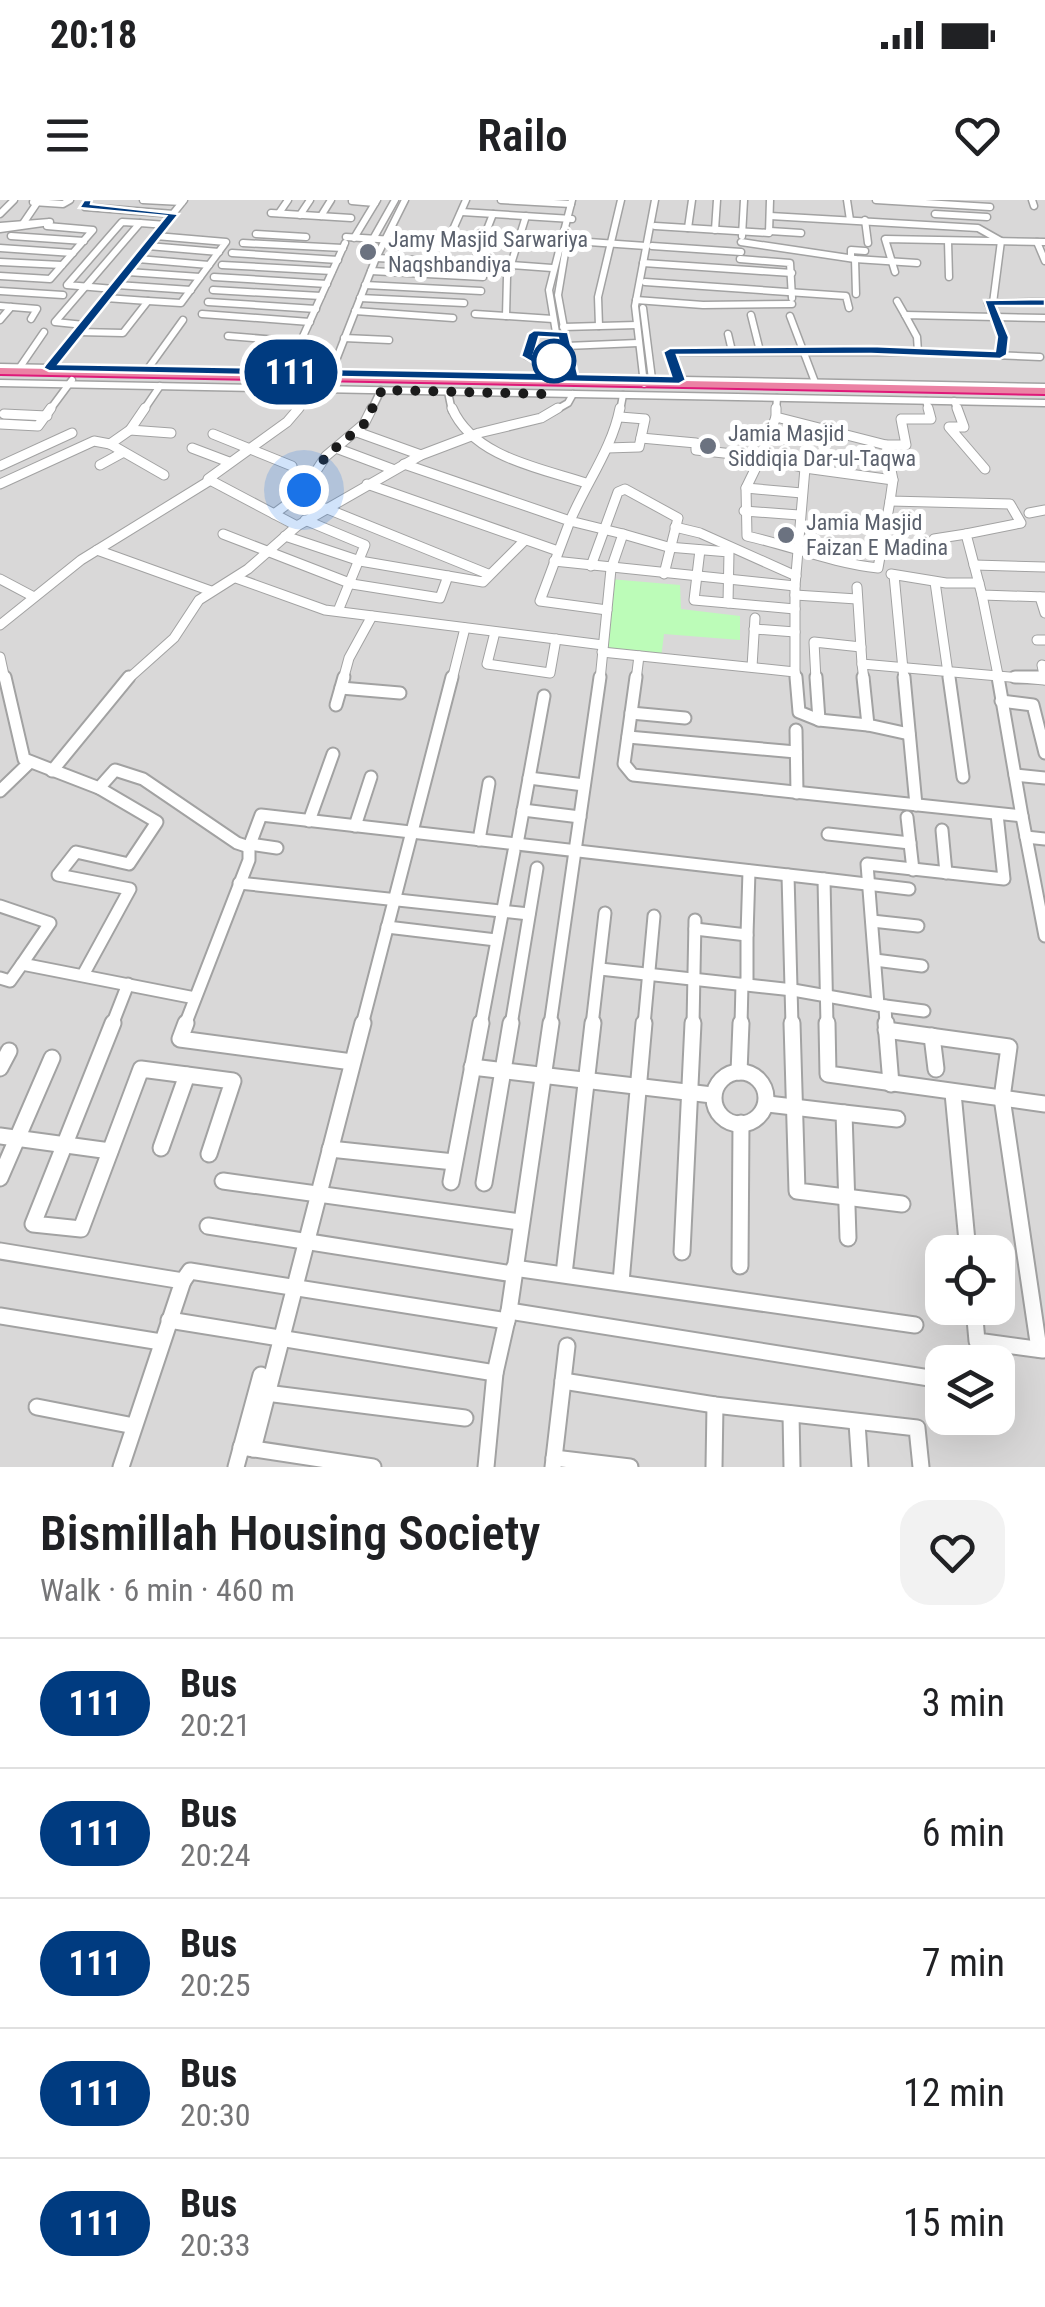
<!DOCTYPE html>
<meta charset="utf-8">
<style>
:root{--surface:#fff;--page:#f2f2f2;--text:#202124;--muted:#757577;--line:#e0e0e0}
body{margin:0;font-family:"Roboto Condensed",sans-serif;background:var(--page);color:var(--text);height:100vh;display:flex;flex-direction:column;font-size:38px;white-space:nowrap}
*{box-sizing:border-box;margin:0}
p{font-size:32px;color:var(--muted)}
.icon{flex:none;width:55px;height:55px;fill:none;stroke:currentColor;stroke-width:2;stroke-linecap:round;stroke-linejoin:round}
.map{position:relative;height:1267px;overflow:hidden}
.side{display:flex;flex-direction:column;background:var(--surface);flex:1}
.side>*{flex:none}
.badge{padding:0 20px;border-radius:32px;font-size:35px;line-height:65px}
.tools{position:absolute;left:925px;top:1035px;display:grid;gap:20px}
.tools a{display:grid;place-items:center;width:90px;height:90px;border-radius:20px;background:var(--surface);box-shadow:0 10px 40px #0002;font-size:50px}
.you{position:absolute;width:50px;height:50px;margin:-25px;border:8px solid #fff;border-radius:50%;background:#1a73e8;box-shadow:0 0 0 15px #1a73e833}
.map>.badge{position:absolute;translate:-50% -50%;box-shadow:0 0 0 5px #fff}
.round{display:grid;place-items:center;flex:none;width:105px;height:105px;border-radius:30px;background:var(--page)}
.head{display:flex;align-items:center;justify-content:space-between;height:170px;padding:0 40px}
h1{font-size:48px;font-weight:600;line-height:75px}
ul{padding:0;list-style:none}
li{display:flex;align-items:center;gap:30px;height:130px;padding:0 40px;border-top:2px solid var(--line)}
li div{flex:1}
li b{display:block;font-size:38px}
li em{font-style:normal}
li .badge{min-width:110px;font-weight:700;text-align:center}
.status{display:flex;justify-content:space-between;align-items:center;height:70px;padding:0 50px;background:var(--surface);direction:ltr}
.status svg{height:28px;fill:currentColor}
header{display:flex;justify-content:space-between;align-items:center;height:130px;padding:0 40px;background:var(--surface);font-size:45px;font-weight:600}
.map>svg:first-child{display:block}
</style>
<div class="status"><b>20:18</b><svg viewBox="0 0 49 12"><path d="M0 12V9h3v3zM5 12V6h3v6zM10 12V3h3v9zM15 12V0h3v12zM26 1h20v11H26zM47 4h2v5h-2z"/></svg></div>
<header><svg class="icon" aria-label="menu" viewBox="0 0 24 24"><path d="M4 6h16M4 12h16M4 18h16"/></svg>Railo<svg class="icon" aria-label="heart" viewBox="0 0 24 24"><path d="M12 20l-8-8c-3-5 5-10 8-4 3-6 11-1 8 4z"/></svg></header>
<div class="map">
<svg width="1045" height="1267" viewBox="0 0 1045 1267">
<rect width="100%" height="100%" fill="#eee7e0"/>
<path fill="#d9d8d8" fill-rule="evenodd" d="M0 0H1045V1267H0ZM942 1052H998V1108H942ZM942 1162H998V1218H942Z"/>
<polygon fill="#bcfcb8" points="610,379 680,385 681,409 740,416 740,440 664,434 661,458 602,452"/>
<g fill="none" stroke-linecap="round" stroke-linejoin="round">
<defs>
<g id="minor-far3">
<polyline points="88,0 85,7 174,14"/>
<polyline points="143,0 182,2"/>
<polyline points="501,0 571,4"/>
<polyline points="847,0 850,20"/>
<polyline points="876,0 990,7"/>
<polyline points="1032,0 1034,6"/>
<polyline points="352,1 375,3"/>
<polyline points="33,2 63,4 70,0"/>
<polyline points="462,12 572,19"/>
<polyline points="271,13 351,18"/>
<polyline points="279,13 288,0"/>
<polyline points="0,14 14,0"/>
<polyline points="935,14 987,17"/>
<polyline points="300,15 310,0"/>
<polyline points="321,16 331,0"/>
<polyline points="770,16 978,28 1001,41 993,103"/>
<polyline points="865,20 868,43"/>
<polyline points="22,25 39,0"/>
<polyline points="0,26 50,22 0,29"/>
<polyline points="655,26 769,33 770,0"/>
<polyline points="688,28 692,0"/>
<polyline points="715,30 717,0"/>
<polyline points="770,31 801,33"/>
<polyline points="256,34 306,37"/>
<polyline points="11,36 84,41"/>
<polyline points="742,36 744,0"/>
<polyline points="346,37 425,42 430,48 444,49"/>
<polyline points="354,38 377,0"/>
<polyline points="373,39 395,0"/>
<polyline points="560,40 646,46"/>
<polyline points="948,41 949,77"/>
<polyline points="741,42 855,59 917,63"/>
<polyline points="1037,42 1045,61"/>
<polyline points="243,43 343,48"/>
<polyline points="148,46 219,52"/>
<polyline points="652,46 741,52"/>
<polyline points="566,47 558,95 573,177"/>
<polyline points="0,48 73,53"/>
<polyline points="443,52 466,0"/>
<polyline points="232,53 338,60"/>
<polyline points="376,58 418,60"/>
<polyline points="851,58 851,50 865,51"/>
<polyline points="138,59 209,65"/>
<polyline points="427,59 552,68"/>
<polyline points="740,59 790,63 792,98"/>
<polyline points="855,59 856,94"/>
<polyline points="0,62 62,65"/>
<polyline points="474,63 493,14"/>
<polyline points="643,63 792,73"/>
<polyline points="222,65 332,71"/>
<polyline points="371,71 483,77"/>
<polyline points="128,72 200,77"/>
<polyline points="895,72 885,39 1045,42"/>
<polyline points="0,76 50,79 93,30 47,26"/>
<polyline points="214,77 327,84"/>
<polyline points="645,82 846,96 849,108"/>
<polyline points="117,85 191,90"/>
<polyline points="365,85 481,91"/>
<polyline points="114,89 67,85 122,22 140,23"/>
<polyline points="213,90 321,96"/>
<polyline points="0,91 63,95"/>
<polyline points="360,98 464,103"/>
<polyline points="636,100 703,105 792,104"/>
<polyline points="148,101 181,103 226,42 156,36"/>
<polyline points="897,101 905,115"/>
<polyline points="208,102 316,109"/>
<polyline points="0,106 37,109 31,119"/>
<polyline points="643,108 652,179"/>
<polyline points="355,111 453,118"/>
<polyline points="202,114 310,122"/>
<polyline points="475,114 553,119"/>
<polyline points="751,115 760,151"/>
<polyline points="506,116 507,77 526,16"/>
<polyline points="790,116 815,182"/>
<polyline points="0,120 11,107"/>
<polyline points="84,125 55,122 140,23 166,25"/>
<polyline points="599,126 598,97 621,0"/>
<polyline points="563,127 637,125"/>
<polyline points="78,132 123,133 148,101 106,98"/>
<polyline points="728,134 732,151"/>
<polyline points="558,135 534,134 527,156 537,161 564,161"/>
<polyline points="228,136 301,142"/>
<polyline points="344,138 389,140"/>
<polyline points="566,146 638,143"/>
<polyline points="1001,155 1003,137 988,103 1045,102"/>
<polyline points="1040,157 918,152 917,137 905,115 1045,118"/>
<polyline points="0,167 1045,187"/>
<polyline points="20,167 44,132"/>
<polyline points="49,168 184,0"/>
<polyline points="147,170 183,120"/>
<polyline points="287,172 345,43"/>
<polyline points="331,173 376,58 405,0"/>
<polyline points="679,180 670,152 918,152"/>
<polyline points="564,181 549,90 572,0"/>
<polyline points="0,183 1045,203"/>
<polyline points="644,184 635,106 655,0"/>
<polyline points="448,192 452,211"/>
<polyline points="926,201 929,211"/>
<polyline points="954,201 958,211"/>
<polyline points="49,211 72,180"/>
<polyline points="143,211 160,186"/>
<polyline points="297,211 316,189"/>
<polyline points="371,211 381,190"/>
<polyline points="554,211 568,203 573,194"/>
<polyline points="620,211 623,195"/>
<polyline points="776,211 777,198"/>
</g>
<g id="minor-far2">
<path d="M452 208C473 257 540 268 586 283"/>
<polyline points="776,208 776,217 886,245 893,280 890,301 1010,304 1021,323 966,334 982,395 1045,397"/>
<polyline points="957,208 964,227 949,227 985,269"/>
<polyline points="4,214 47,216"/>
<polyline points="776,217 761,257 805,268 893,280"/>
<polyline points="0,224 38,226 51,208"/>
<polyline points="130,230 171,233"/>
<polyline points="357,232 421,255"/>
<polyline points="213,234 292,266"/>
<path d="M641 238 696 243V250L761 257 746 288 747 336C791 346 833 363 878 368L890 301"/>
<polyline points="110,244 164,275"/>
<polyline points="886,245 906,245 901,219 931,219 928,208"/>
<polyline points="192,248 229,262"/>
<polyline points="336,248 392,269"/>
<polyline points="607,248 639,247 645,219 620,217"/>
<polyline points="404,264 570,321 540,401 607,410"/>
<polyline points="100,265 122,253"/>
<polyline points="0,266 72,233"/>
<polyline points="0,284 94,241 110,244 130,230 145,208"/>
<polyline points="367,284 558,351"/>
<polyline points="746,288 802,293"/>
<polyline points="325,308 488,374"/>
<polyline points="744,311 799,315"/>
<polyline points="1029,313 1045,310"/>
<polyline points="274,314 301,294 326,256 364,224 372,208"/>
<polyline points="305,320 365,345 338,411"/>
<polyline points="297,326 208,279 287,222 299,208"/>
<polyline points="675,327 700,333 796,376"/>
<polyline points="223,334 352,384 440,398 448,376"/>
<polyline points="623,334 668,347 729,352 728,403"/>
<polyline points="285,336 360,361 483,382 525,340"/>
<polyline points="934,339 966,334"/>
<polyline points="97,350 211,391"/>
<polyline points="700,350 694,400 795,409"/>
<polyline points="554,361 795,386 805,268"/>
<polyline points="974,365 1045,367"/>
<polyline points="591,366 618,292 625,289 678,318 664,374"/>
<polyline points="891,374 946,383 979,383"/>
<polyline points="894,375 904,480"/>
<polyline points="236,378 325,410 603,445"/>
<polyline points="0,379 34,397"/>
<polyline points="935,382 949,480"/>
<polyline points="857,387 862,464 1044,480"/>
<polyline points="795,395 857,399"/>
<polyline points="982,395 999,480"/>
<polyline points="1040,397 1045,413"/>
<polyline points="0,425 81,360 209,281"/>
<polyline points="754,429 795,432"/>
<polyline points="495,432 487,464 550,473 556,439"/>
<polyline points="1037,440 1045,440"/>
<polyline points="602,452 795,472 795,386"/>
<polyline points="0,457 5,480"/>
<polyline points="862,464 864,480"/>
<polyline points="752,467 755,418"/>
<polyline points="795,472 796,480"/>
<polyline points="127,480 174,438 199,400 248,369 297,326 421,255 479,233 541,218 558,208"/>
<polyline points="343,480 349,458 372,416"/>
<polyline points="452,480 465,428"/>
<path d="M600 480 611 369 623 334 570 321C586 283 612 249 620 208"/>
<polyline points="636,480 639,456"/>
<polyline points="816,480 814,442 861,447"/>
<polyline points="1045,480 1042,465 1045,466"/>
</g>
<g id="minor-far1">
<polyline points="5,477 24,559 99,588 115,570 143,579 237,643 249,647"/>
<polyline points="636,477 624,564 633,575 1022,616 998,477"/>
<polyline points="796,477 799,512 819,520 868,525"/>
<polyline points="816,477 819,520"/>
<polyline points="863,477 868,525 909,534"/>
<polyline points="904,477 916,605"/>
<polyline points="949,477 963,577"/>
<polyline points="1015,477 1044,477"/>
<polyline points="341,488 400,493"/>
<polyline points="1001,501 1033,505 1045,553"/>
<polyline points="336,505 344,477"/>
<polyline points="631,513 685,518"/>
<polyline points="796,530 797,593"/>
<polyline points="628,537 796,552"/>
<polyline points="52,571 129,477"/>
<polyline points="1015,575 1045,578"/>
<polyline points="529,578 584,585"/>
<polyline points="0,591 30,562"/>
<polyline points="523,610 580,617"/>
<polyline points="1022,616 1045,736"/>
<polyline points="907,617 913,670"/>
<polyline points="309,621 333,554"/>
<polyline points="355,626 371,577"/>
<polyline points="942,630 946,673"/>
<polyline points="828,634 910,643"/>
<polyline points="1026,637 1045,639"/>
<polyline points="479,640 489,583"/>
<polyline points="250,644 277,648"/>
<polyline points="517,644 544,496"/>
<polyline points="788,675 792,825"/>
<polyline points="239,683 529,714"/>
<polyline points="0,706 50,723 22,764 195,798"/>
<polyline points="872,721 918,726"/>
<polyline points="387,727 496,740"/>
<polyline points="695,729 747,735 749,671"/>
<polyline points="747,735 747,784"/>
<polyline points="875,760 922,766"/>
<polyline points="600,769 793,790 878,805 867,664 1004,679 997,614"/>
<polyline points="83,775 130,689 58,675 76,652 129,664 157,622 99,588"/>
<polyline points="0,778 10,781 22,764"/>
<polyline points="878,805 924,811"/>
<polyline points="885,806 886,825"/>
<polyline points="112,825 128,784"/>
<polyline points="185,825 249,660 249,647 261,615 824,679"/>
<polyline points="362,825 452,477"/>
<polyline points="481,825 514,651"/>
<polyline points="511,825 537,668"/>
<polyline points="550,825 600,477"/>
<polyline points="592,825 605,713"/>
<polyline points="644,825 654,716"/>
<polyline points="693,825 695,720"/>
<polyline points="741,825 742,784"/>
<polyline points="827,825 824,679 909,689"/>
</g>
<g id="minor">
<polyline points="113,823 33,1024 81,1029 141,869 233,881 209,954"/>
<polyline points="186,823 180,839 352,862"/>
<polyline points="792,823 797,991 902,1004"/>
<polyline points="827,823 828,874 1045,904"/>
<polyline points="886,823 891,884"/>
<polyline points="886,830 1009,847 1002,898 1039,1149"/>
<polyline points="932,836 936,869"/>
<polyline points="472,867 712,895"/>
<polyline points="0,868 9,851"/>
<circle cx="740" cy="898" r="26"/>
<polyline points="739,872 741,823"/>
<polyline points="953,893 968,1052"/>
<polyline points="768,904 844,913 848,1038"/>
<polyline points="844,913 897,919"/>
<polyline points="0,936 110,951"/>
<polyline points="161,948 187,875"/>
<polyline points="330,949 454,962"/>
<polyline points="0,978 52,858"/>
<polyline points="223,981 520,1022"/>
<polyline points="451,982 481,823"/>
<polyline points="484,983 511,823"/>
<polyline points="208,1026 513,1074"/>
<polyline points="0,1051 183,1081 121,1267"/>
<polyline points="682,1052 693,823"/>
<polyline points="740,1066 741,923"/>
<polyline points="514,1068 915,1125"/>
<polyline points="564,1074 593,823"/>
<polyline points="183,1081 190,1071 507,1121"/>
<polyline points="621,1082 644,823"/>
<polyline points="974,1108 977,1141 1043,1150"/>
<polyline points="509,1111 942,1180"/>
<polyline points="0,1116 161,1142"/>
<polyline points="169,1120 495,1173"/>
<polyline points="563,1181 715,1205 917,1228 921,1267"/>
<polyline points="266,1193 465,1218"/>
<polyline points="37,1207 134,1226"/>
<polyline points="791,1214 792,1267"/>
<polyline points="857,1223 860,1267"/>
<polyline points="241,1247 373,1267"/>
<polyline points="253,1249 363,823"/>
<polyline points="554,1258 630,1267"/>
<polyline points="236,1267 261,1175"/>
<polyline points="486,1267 495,1173 509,1111 551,823"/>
<polyline points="553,1267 567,1146"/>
<polyline points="714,1267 715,1205"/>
</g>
<polygon id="highway" points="0,168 1045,188 1045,194 0,174"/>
</defs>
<use href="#minor-far3" stroke="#a2a2a2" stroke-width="9"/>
<use href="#minor-far2" stroke="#a2a2a2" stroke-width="11"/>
<use href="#minor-far1" stroke="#a2a2a2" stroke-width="15"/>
<use href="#minor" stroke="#a2a2a2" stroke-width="19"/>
<use href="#highway" stroke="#df1979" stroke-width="4"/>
<use href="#minor-far3" stroke="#fff" stroke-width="6"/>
<use href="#minor-far2" stroke="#fff" stroke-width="9"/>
<use href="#minor-far1" stroke="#fff" stroke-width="11"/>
<use href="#minor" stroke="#fff" stroke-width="15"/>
<use href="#highway" fill="#eb82a4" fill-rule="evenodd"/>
</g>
<path fill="#003b80" stroke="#fff" stroke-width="2.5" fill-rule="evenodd" d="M84 0H92L91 4 179 14 59 164 556 173 555 165 533 163 521 156 528 134 534 130 568 132 578 174 671 176 663 152 670 148 871 146 995 151 997 137 984 100 1045 99V106H996L1009 137 1007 155 1000 159 871 154 677 155 686 180 679 184 49 171 43 168 45 165 166 16 79 8ZM539 137 558 138 562 158 534 154Z"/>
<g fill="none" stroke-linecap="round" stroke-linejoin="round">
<polyline stroke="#1b1b1b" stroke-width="10" stroke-dasharray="0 18" points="304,290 326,256 364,224 382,190 542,194 554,161"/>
</g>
<g fill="#6b7280" stroke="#fff" stroke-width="4">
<circle cx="368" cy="52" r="10"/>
<circle cx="708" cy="246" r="10"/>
<circle cx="786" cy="335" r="10"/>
</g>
<circle fill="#fff" stroke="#003b80" stroke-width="5" cx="554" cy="161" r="20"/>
<g text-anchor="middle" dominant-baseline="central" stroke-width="10" stroke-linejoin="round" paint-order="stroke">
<g font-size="22" fill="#5b616d" stroke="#fff" text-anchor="start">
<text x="388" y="39">Jamy Masjid Sarwariya<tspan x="388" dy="25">Naqshbandiya</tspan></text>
<text x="728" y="233">Jamia Masjid<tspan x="728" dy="25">Siddiqia Dar-ul-Taqwa</tspan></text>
<text x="806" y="322">Jamia Masjid<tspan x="806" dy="25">Faizan E Madina</tspan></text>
</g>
</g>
</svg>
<div class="tools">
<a><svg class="icon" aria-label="locate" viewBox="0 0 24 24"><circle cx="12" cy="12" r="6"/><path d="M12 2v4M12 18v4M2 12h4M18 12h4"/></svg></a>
<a><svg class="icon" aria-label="layers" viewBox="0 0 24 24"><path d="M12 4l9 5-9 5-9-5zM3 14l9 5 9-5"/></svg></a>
</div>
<div class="you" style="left:304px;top:290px"></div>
<b class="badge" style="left:291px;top:172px;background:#003b80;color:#fff">111</b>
</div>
<section class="side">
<div class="head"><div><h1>Bismillah Housing Society</h1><p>Walk · 6 min · 460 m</p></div><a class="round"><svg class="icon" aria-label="heart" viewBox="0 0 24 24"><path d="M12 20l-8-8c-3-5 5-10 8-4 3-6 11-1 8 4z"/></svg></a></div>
<ul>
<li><span class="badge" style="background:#003b80;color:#fff">111</span><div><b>Bus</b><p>20:21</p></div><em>3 min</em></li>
<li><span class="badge" style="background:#003b80;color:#fff">111</span><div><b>Bus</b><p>20:24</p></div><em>6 min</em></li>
<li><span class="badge" style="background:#003b80;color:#fff">111</span><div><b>Bus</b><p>20:25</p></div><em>7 min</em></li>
<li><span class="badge" style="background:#003b80;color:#fff">111</span><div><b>Bus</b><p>20:30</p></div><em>12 min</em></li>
<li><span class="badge" style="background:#003b80;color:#fff">111</span><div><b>Bus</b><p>20:33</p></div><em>15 min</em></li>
</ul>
</section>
